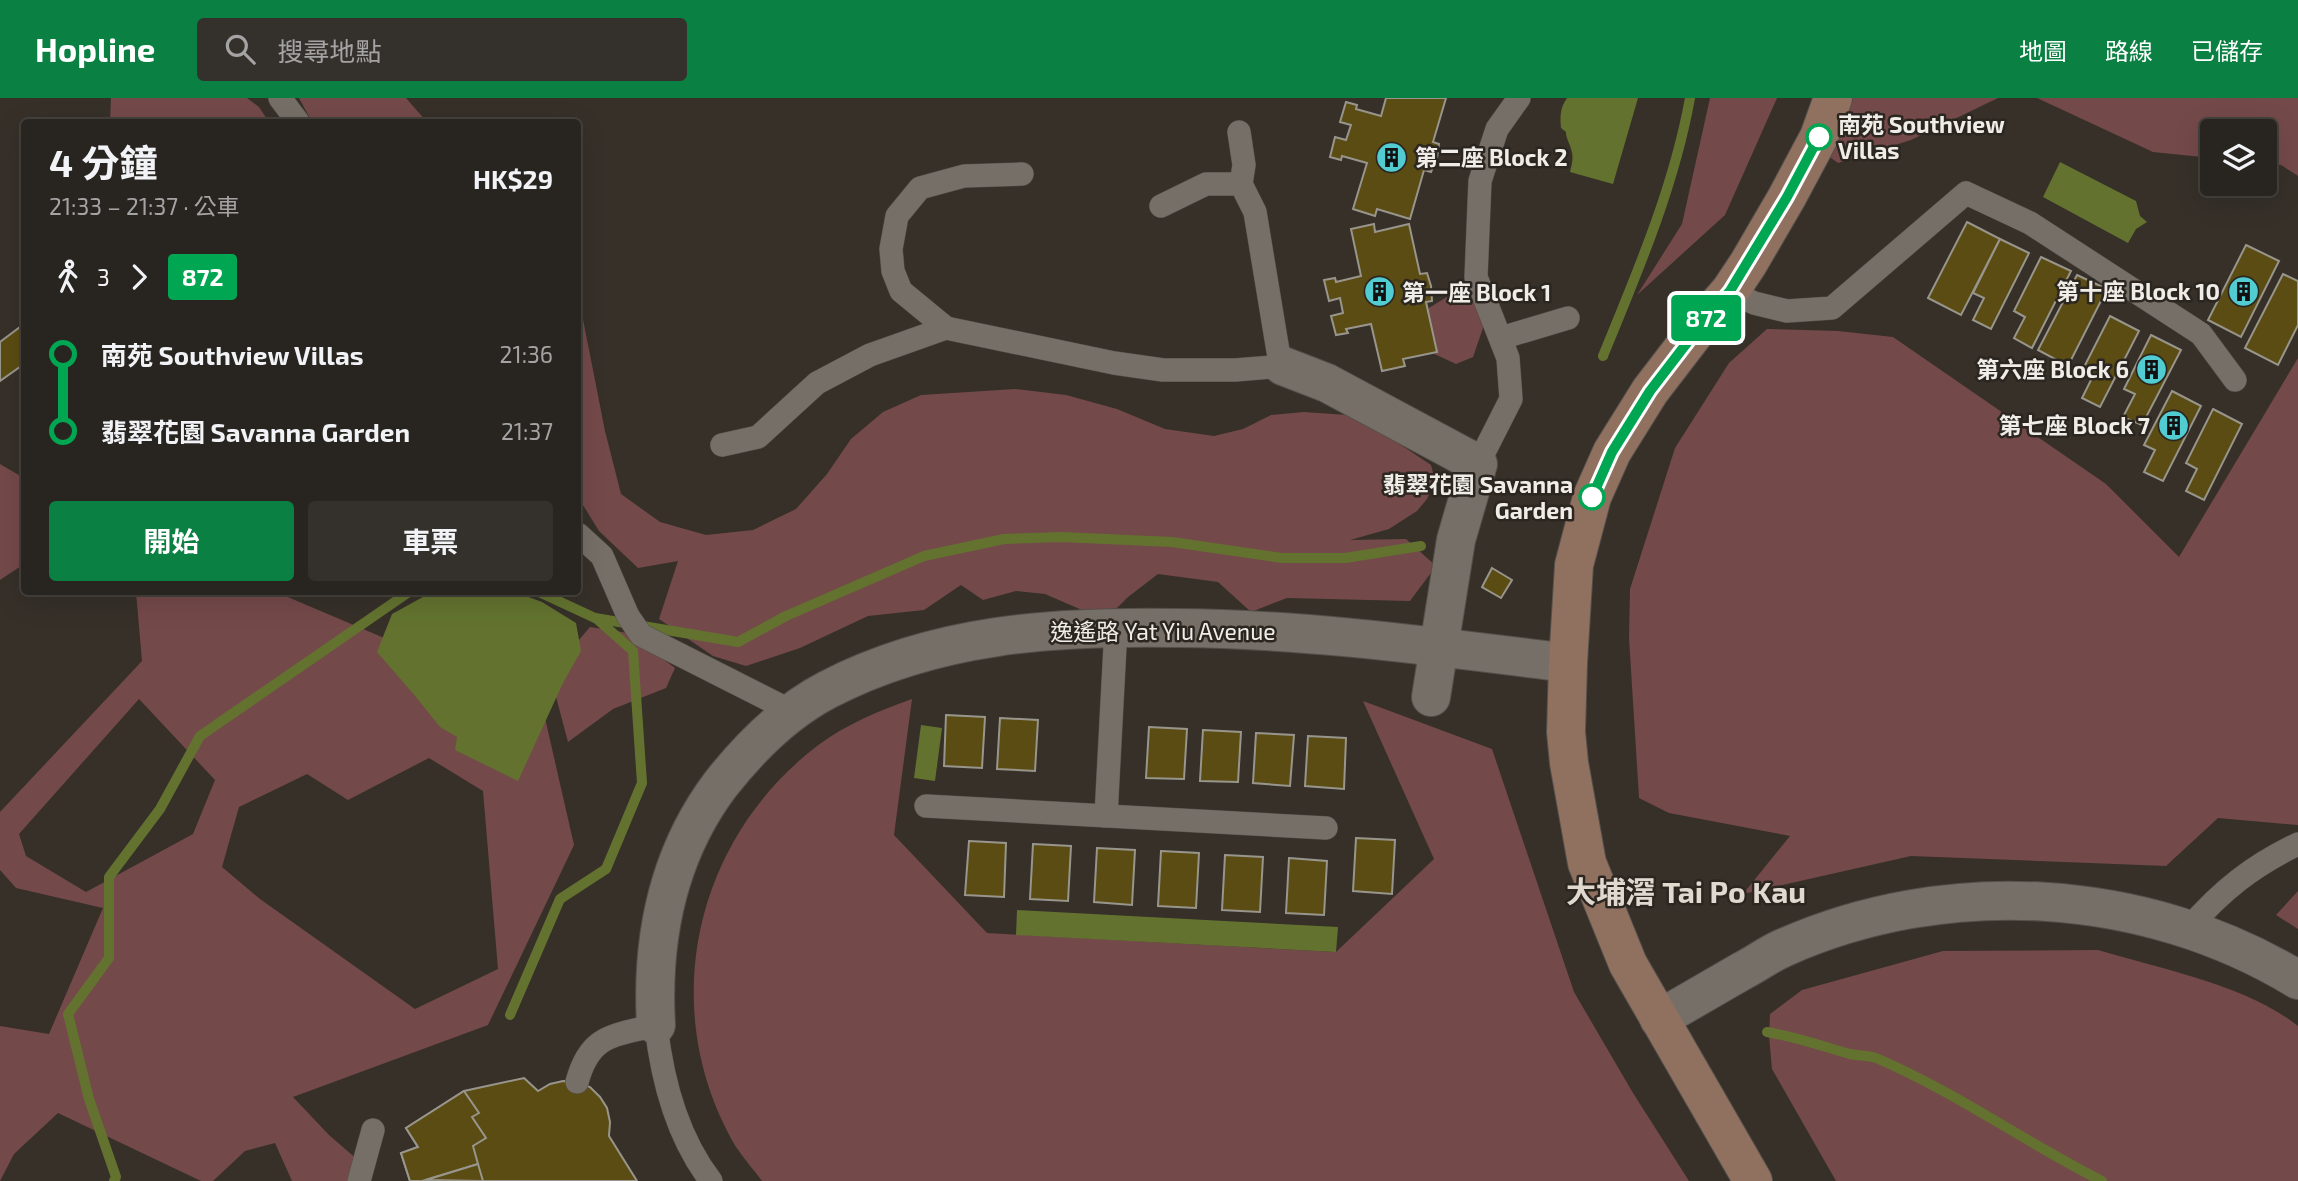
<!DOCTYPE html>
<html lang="zh-TW">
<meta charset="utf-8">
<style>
:root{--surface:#28241f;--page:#34302c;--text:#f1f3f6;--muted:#a5a4a4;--line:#44413d;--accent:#0b8043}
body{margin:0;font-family:"Exo 2","Noto Sans TC",sans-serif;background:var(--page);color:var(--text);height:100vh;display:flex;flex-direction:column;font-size:26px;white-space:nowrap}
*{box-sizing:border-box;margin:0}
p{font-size:23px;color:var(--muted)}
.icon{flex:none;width:38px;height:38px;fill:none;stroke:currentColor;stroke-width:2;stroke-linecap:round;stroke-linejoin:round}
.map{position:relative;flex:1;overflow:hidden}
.drawer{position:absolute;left:21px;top:21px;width:560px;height:476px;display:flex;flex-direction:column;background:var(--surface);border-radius:7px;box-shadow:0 7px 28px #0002,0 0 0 2px var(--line)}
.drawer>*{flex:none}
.badge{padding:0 14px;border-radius:5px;font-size:24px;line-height:46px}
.fabs{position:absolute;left:2200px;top:21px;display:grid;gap:14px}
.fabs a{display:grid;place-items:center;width:77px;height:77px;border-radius:7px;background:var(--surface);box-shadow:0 7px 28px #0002,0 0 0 2px var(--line);font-size:35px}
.map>.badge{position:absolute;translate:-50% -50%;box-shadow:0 0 0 4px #fff}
.legs{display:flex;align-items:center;gap:10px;height:77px;padding:0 28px;font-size:23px}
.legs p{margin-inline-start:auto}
.summary{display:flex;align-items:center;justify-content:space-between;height:119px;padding:0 28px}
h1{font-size:38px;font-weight:700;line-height:52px}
.primary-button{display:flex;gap:14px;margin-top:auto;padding:14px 28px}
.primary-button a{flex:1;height:80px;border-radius:7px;background:var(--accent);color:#fff;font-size:28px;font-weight:700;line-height:80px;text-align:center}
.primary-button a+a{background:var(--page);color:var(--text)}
ul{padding:0 28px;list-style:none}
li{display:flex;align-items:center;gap:24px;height:77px;font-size:26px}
li i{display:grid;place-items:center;width:10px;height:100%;margin:0 9px;background:currentColor}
li i::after{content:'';width:18px;height:18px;margin:-9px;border:5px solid;border-radius:50%;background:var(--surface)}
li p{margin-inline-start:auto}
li:first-child i{background:linear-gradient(#0000 50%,currentColor 0)}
li:last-child i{background:linear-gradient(currentColor 50%,#0000 0)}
header{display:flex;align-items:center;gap:42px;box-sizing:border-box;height:98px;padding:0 35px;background:var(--accent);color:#fff}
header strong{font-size:33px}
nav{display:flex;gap:38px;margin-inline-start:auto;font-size:24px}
.search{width:490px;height:63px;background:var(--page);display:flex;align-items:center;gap:18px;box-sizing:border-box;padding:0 24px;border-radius:7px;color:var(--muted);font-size:26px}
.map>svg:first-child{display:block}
</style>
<header>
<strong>Hopline</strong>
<div class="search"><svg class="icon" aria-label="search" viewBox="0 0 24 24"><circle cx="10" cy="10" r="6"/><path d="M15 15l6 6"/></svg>搜尋地點</div>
<nav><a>地圖</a><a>路線</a><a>已儲存</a></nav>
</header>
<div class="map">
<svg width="2298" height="1083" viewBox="0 0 2298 1083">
<rect width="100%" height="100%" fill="#363029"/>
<g fill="#74494a" fill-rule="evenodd">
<polygon points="111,0 247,0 259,9 269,24 110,24"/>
<polygon points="299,0 406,0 427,24 312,24"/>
<polygon points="1710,0 1777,0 1725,117 1637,197 1682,126"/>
<polygon points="1815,0 1998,0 1911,42 1838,65 1809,44"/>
<polygon points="2037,0 2298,0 2298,78 2281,67 2265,65 2264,33 2212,33 2212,60 2153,54"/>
<polygon points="1455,194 1479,208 1483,230 1473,259 1456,266 1428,253 1419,216"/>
<polygon points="578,196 605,333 621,396 660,424 706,437 753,432 796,411 827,376 851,341 883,314 921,297 1015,291 1066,297 1117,311 1165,331 1214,338 1243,331 1271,317 1304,314 1347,317 1386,337 1431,367 1435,382 1427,401 1417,413 1389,431 1350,442 1406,441 1436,468 1410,503 1287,500 1251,514 1218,484 1158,476 1128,499 1105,522 1045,496 1016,493 983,502 961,487 924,512 868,518 800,550 746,568 713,558 659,521 678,463 638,470 599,433 578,399"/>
<polygon points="1767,231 1838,233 1893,239 2106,386 2179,459 2298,260 2298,727 2218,720 2166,768 1911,758 1743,796 1790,738 1669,715 1639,700 1629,540 1630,491 1675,350 1729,265"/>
<polygon points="0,366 24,380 24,466 0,482"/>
<path d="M136 494H276L542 607 574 747 488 927 293 999 329 1037 359 1063V1083H292L275 1045 245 1053 213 1083H201L58 1015 14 1056 0 1083V928L49 936 103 810 16 790 0 772V714L142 563ZM139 601 215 682 193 736 86 794 26 758 19 736ZM429 660 483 693 498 871 415 911 260 801 222 769 239 709 307 676 348 702Z"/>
<polygon points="590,529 628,535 675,570 666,590 613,611 568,644 550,576"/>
<path d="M912 601 894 737 987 835 1336 854 1434 761 1363 603 1492 651 1574 894 1633 995 1689 1083H762C754 1072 744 1061 736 1049 656 913 693 743 817 648 846 626 879 613 912 601Z"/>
<polygon points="2298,793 2298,831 2276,817"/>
<path d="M2098 852C2161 871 2247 887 2298 928V1083H1836L1772 971 1769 938 1770 916 1802 892 1943 853Z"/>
</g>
<g fill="#63732f">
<path d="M1567 0H1638L1613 86 1570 74C1572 66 1574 59 1571 51 1569 43 1566 41 1566 34L1561 30C1560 18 1560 10 1567 0Z"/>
<polygon points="2060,64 2136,103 2140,118 2147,124 2136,131 2128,145 2043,99"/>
<polygon points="432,494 515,494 542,504 576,525 581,553 563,585 518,683 455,652 457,639 440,629 416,599 377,554 392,516"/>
<polygon points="921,627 942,630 935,683 914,680"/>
<polygon points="1017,812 1338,829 1336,854 1016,837"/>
</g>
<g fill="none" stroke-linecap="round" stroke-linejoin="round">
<g stroke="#63732f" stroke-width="10">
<path d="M1603 258C1637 175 1674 89 1690 0"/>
<polyline points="539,494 595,520 738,544 786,518 924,458 1004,441 1061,439 1172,444 1282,460 1345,460 1421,448"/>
<polyline points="510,917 560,801 606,771 642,685 633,553 597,521"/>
<path d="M1767 934C1796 939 1822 948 1850 956 1859 958 1868 957 1876 960 1956 994 2026 1045 2102 1083"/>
<polyline points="114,1083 116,1079 89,1001 68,916 109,860 109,779 160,711 200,638 409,494"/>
</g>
</g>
<g fill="#5a4c12" stroke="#98958c" stroke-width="2">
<polygon points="1386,0 1446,0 1433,44 1439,46 1437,60 1431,74 1424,72 1410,121 1377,111 1375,118 1353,111 1367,65 1342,58 1341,62 1330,59 1335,39 1346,42 1351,27 1340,24 1346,4 1357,7 1356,11 1381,18"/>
<polygon points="1967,124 2000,141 1961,217 1928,200"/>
<polygon points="1374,126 1375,134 1409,126 1420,176 1427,175 1431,188 1432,203 1426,204 1437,254 1403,261 1405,268 1382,273 1371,226 1346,231 1348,235 1336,237 1331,218 1343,215 1340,200 1329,203 1324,182 1335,180 1336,184 1361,178 1351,131"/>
<polygon points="2000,141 2029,155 1991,231 1973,222 1984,200 1973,195"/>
<polygon points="2246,147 2279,163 2241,239 2208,222"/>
<polygon points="2041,159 2071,173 2032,250 2014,240 2025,219 2014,213"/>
<polygon points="2283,176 2298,183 2298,227 2278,267 2245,250"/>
<polygon points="2077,177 2107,191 2068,268 2038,252"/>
<polygon points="2110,218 2139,233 2100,309 2082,300 2093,278 2082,273"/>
<polygon points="24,226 24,266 0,283 0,244"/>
<polygon points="2151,237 2181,252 2142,327 2123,319 2135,296 2124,291"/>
<polygon points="2172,293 2201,308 2163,383 2144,374 2155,352 2144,347"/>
<polygon points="2213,311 2242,326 2204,402 2186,393 2197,371 2186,365"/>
<polygon points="1492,470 1512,482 1501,500 1482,489"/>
<polygon points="946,617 985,619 982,670 944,668"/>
<polygon points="1000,620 1038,622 1035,673 997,671"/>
<polygon points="1149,629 1187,631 1184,681 1146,680"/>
<polygon points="1203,632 1241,634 1238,684 1200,683"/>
<polygon points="1256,635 1294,637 1290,688 1253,685"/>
<polygon points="1308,638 1346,640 1344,691 1305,688"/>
<polygon points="1356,740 1395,742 1392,796 1353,793"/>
<polygon points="969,743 1006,745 1004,799 965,797"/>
<polygon points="1033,746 1071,748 1068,803 1030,801"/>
<polygon points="1097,750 1135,752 1132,807 1094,804"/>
<polygon points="1161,753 1199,755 1196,810 1158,808"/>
<polygon points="1225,757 1263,759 1260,814 1222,812"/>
<polygon points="1289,760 1327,763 1324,817 1286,815"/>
<polygon points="524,980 538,993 550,986 563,983 577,984 590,989 600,999 607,1010 610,1024 609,1038 637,1083 410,1083 401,1055 418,1049 406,1030 464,993"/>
<polygon points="464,993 479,1015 472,1019 486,1040 473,1048 478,1066 422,1083 410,1083 401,1055 418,1049 406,1030"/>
<polygon points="478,1066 483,1083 426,1082"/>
</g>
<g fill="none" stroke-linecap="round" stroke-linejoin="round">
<defs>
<g id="lane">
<polyline points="280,0 298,24"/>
<polyline points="1239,34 1244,67 1241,86"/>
<polyline points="1730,193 1754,205 1787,213 1832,210 1966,95 2030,125 2201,236 2235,282"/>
<polyline points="946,230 901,193 893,173 891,151 897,118 920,90 964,78 1022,76"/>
<polyline points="1501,240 1568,220"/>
<polyline points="722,347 758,339 817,285 870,257 946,230 1114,265 1163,272 1235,272 1283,268 1278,253 1255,114 1241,86 1206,86 1161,108"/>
<polyline points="1478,366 1511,301 1508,260 1476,179 1480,83 1497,31 1519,0"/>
<polyline points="578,436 602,458 628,518 641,537 793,614"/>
<polyline points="926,708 1326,730"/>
<polyline points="1106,718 1116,529"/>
<path d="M2188 831C2221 793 2252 768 2298 746"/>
<path d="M577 984C590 936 613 938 656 927 662 981 677 1039 711 1083"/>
<polyline points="359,1083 373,1032"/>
</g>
<g id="street">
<polyline points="1283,268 1327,285 1478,366 1456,442 1431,599"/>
<path d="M1659 921C1687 905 1714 889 1742 873 1756 866 1769 856 1783 850 1946 777 2146 789 2298 882"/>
<path d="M656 927C651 840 667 758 720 687 749 650 785 614 827 592 936 535 1057 528 1176 530 1308 531 1437 549 1568 565"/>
</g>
<polyline id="secondary" points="1753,1083 1628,866 1587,765 1569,665 1566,634 1568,565 1574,467 1592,399 1612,354 1650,293 1703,224 1730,193 1748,166 1787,99 1819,39 1833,0"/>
</defs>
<use href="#lane" stroke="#544f4a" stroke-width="24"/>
<use href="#street" stroke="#544f4a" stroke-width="40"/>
<use href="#secondary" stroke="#544f4a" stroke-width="40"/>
<use href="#lane" stroke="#766f68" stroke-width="23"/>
<use href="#street" stroke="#766f68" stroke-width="38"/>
<use href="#secondary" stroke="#907160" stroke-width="38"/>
</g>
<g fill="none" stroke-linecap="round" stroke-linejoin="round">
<defs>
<polyline id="line-1" points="1592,399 1612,354 1650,293 1703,224 1730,193 1787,99 1819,39"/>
</defs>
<use href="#line-1" stroke="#fff" stroke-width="16"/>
<use href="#line-1" stroke="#00a651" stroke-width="10"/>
</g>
<defs>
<symbol id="building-disc" viewBox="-11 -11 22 22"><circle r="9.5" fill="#51ccd1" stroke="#2c2620"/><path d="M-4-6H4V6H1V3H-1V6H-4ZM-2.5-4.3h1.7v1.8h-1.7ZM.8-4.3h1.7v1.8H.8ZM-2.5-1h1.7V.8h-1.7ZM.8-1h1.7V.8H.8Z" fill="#111"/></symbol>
</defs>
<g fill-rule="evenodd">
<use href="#building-disc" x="1374" y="42" width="35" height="35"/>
<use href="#building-disc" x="2226" y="176" width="35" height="35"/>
<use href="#building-disc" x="1362" y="176" width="35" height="35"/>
<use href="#building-disc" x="2134" y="254" width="35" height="35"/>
<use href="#building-disc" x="2156" y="310" width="35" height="35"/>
</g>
<g fill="#fff" stroke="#00a651" stroke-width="3.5">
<circle cx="1819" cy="39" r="12"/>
<circle cx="1592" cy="399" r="12"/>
</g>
<g text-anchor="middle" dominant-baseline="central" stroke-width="5" stroke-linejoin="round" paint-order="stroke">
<g font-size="23" font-weight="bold" fill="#f0ece8" stroke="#2c2620" text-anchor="start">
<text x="1838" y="26">南苑 Southview<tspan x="1838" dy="26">Villas</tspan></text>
<text x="1573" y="386" text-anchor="end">翡翠花園 Savanna<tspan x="1573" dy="26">Garden</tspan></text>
</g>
<g font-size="23" font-weight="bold" fill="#f0ece8" stroke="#2c2620" text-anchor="end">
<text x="1415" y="59" text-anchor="start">第二座 Block 2</text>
<text x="2220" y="193">第十座 Block 10</text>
<text x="1402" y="194" text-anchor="start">第一座 Block 1</text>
<text x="2129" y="271">第六座 Block 6</text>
<text x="2150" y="327">第七座 Block 7</text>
</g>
<g font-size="23" fill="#f0ece8" stroke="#2c2620">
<text x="1163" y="533">逸遙路 Yat Yiu Avenue</text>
</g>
<g font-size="30" font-weight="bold" fill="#e0d9d0" stroke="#2c2620">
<text x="1686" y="793">大埔滘 Tai Po Kau</text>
</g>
</g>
</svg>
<div class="fabs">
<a><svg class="icon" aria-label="layers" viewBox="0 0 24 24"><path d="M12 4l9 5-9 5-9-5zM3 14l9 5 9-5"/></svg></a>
</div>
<b class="badge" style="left:1706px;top:220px;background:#00a651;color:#fff">872</b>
<section class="drawer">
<div class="summary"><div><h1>4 分鐘</h1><p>21:33 – 21:37 · 公車</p></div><b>HK$29</b></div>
<div class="legs"><svg class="icon" aria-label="walk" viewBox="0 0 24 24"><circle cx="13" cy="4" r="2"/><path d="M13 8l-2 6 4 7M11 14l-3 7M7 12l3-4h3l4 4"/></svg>3<svg class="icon" aria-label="forward" viewBox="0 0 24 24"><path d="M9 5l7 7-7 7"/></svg><b class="badge" style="background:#00a651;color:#fff">872</b></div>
<ul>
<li><i style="color:#00a651"></i><b>南苑 Southview Villas</b><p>21:36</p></li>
<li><i style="color:#00a651"></i><b>翡翠花園 Savanna Garden</b><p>21:37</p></li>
</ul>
<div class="primary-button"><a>開始</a><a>車票</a></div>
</section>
</div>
